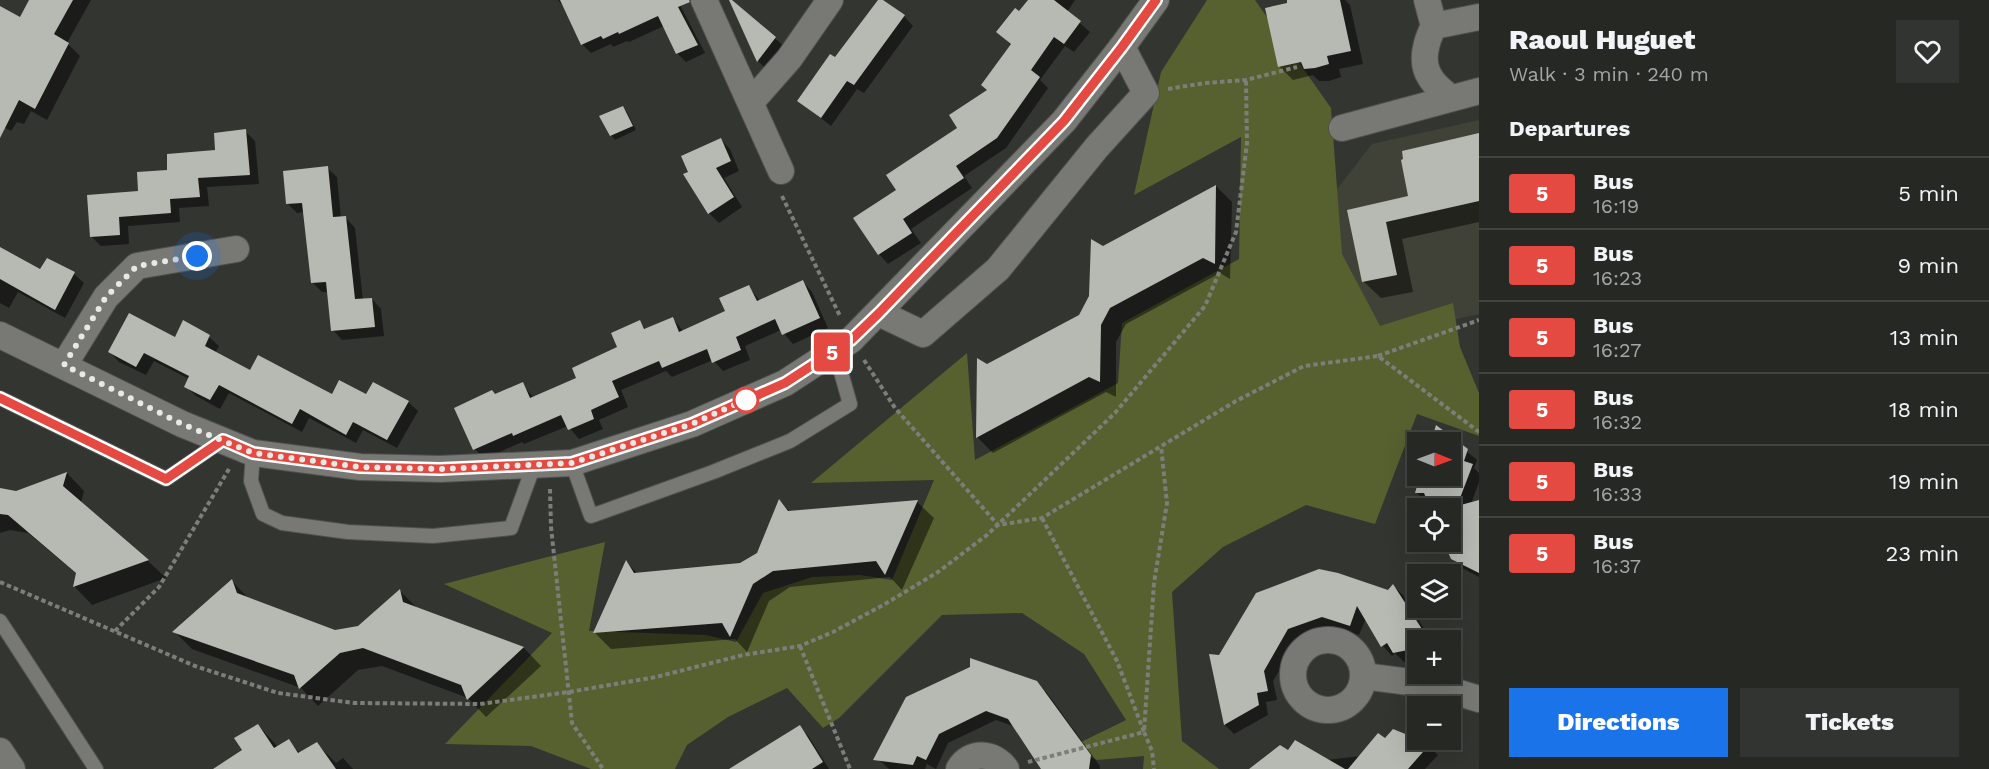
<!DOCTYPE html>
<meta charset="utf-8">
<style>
:root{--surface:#262824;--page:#323431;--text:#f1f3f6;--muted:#a4a6a6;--line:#424441;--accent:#1a73e8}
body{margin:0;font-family:"Work Sans",sans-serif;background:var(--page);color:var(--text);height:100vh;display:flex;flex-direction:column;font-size:22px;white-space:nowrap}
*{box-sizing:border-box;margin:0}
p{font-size:20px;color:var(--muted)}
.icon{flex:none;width:33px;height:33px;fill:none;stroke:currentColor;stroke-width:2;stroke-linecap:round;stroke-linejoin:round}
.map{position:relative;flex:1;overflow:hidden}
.details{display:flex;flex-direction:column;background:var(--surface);width:510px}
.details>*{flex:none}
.badge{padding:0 12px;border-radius:4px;font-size:21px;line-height:39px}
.needle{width:39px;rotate:91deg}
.controls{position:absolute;left:1407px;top:432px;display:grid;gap:12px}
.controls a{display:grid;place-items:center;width:54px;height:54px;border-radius:0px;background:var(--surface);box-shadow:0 6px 24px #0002,0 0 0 2px var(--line);font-size:30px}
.you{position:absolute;width:30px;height:30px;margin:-15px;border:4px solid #fff;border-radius:50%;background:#1a73e8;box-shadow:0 0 0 9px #1a73e833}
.map>.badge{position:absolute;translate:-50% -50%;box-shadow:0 0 0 3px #fff}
h2{padding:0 30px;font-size:22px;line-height:54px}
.round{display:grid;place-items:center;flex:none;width:63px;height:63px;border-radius:0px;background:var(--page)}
.summary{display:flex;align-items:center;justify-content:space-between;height:102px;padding:0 30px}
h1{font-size:28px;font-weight:800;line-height:45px}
.cta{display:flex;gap:12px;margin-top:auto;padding:12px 30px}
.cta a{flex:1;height:69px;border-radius:0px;background:var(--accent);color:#fff;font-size:24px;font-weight:800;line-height:69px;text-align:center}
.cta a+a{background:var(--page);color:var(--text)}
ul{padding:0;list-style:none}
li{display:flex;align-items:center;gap:18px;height:72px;padding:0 30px;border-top:2px solid var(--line)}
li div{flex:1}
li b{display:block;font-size:22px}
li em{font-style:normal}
li .badge{min-width:66px;font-weight:700;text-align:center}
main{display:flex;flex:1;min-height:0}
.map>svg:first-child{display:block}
</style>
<main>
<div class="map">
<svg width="1479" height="769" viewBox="0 0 1479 769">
<rect width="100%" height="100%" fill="#333530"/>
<polygon fill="#404238" points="1479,120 1479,314 1342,345 1331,197 1372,144"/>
<polygon fill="#57602f" points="1207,0 1255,0 1331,108 1342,254 1380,326 1453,303 1460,347 1479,393 1479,436 1417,414 1375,524 1306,505 1223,547 1172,592 1182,741 1219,769 1143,769 1144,756 1097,760 1069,748 1126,720 1084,654 1022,613 942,615 839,718 823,728 787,688 728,717 687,745 675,769 591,769 531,746 445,744 552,633 444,584 605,542 589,631 706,635 736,642 763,593 812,577 860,575 892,580 934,480 811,483 967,353 975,460 1118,383 1122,323 1239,259 1241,137 1134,195 1161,72"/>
<g fill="#0007">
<polygon points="31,0 91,0 67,43 80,56 47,120 31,111 24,124 17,122 11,131 0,125 0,20 20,19"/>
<polygon points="558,0 674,0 680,5 705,53 686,62 677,53 664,26 629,42 627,41 613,47 611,44 591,53 582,44 567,11"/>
<polygon points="880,0 904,16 913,26 864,93 857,89 831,126 799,101 835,59"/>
<polygon points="1030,0 1075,0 1067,12 1090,32 1074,52 1065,46 1040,80 1048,88 1006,148 964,176 972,188 911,229 921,243 888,264 879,254 898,191 959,128 989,91 1011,45 998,32 1019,14"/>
<polygon points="1288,0 1345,0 1350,5 1363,64 1339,69 1341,77 1329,81 1319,81 1313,75 1293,80 1279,66"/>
<polygon points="732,2 785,47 768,71 759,62"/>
<polygon points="623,107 627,112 636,130 615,140 611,135"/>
<polygon points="245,131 255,141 259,184 207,187 209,206 179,208 180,222 128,226 129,244 101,246 91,236 139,193 216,151"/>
<polygon points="1479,135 1479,222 1402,239 1413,292 1381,298 1363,281 1348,211 1410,197 1405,160"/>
<polygon points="721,140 730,149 739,171 724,178 742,207 719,223 709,213 685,175"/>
<polygon points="327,168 337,177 341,218 346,218 355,228 363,300 372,299 381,309 384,336 342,340 333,330 329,292 322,292 312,282 304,212 297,213 287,203"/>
<polygon points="1216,186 1232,202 1230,279 1220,273 1126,324 1116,342 1116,397 1106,392 993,453 977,437 987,366 1080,316 1090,297 1103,248"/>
<polygon points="0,249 41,271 74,274 84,283 65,318 18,292 9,308 0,303"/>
<polygon points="803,282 812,292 828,328 793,344 781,330 745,346 750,360 723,371 713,360 672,377 666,371 621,390 628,407 599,420 603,429 579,439 568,426 524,444 522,442 484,459 475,449 495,396 522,384 534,398 578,379 619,348 639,322 647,330 673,319 684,332 727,312 749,287 760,301"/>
<polygon points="209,337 219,346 215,353 251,372 332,396 367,396 408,402 418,411 397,448 363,430 356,443 309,418 302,432 229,393 220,409 196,396 186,386 189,379 154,361 146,375 119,362 110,352 175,339"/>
<polygon points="1437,427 1477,460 1474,468 1479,473 1479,482 1471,504 1479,503 1479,577 1462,568 1452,558 1446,542 1450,542 1450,508 1432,508 1430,502 1426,502 1417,493 1422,476 1450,476 1450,442 1432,442"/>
<polygon points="67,473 84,491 81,503 148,561 166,578 92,605 75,587 78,575 28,533 10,530 0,533 0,489 16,492"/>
<polygon points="780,501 791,513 917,502 934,518 902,590 890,577 790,587 769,601 747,652 735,639 611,649 595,633 626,562 638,574 741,564 758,554"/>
<polygon points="232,581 249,599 335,631 358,627 400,591 418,609 524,648 541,666 486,717 468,698 382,666 358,670 318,706 301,688 192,649 175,632"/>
<polygon points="1393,586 1403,595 1431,640 1418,640 1418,659 1404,662 1395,653 1392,656 1383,646 1366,618 1359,635 1332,626 1298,639 1273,681 1277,700 1266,702 1268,715 1234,734 1225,725 1211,656 1220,657 1256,595 1388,591"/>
<polygon points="1036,683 1047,693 1100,766 1100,769 1045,769 1016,727 996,720 948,743 936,769 927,764 925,769 889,769 879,760"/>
<polygon points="258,725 278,747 288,741 300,753 317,744 336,763 343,758 353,769 216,769 244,751"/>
<polygon points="800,727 809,737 829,769 746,769"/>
<polygon points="1393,730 1429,746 1438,755 1425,769 1251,769 1289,752 1326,760 1361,756 1385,740"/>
</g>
<g fill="#b7b9b3">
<polygon points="29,0 73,0 54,34 69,43 35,109 19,100 0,138 0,6 20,17"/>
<polygon points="560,0 689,0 690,2 678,7 698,45 676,54 658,16 619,34 618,32 603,39 601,36 581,45"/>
<polygon points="729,0 732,0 776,37 757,62"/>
<polygon points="878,0 883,0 905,15 854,85 847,81 821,118 797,101 830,54 835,57"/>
<polygon points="1028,0 1054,0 1081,21 1064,44 1054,37 1031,70 1040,77 997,138 956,166 964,178 903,219 912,233 878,255 853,218 896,190 886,175 957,128 949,115 987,90 981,85 1011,44 996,32 1015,8 1019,11"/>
<polygon points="1287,0 1340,0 1351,51 1327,56 1329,64 1315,68 1304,69 1301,62 1278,67 1265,8 1287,3"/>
<polygon points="623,106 633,126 610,136 599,116"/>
<polygon points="246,129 250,175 198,178 200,197 170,199 171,213 119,217 120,235 90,237 87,195 138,191 137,172 167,170 167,154 215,150 214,133"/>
<polygon points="1479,133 1479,201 1386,222 1397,275 1362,282 1347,210 1408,196 1401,160 1403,159 1402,151"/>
<polygon points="721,138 731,161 716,168 734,197 708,214 683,174 688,172 681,156"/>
<polygon points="328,166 333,217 346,216 355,299 372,298 375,327 331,331 326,282 311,283 302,203 286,204 283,171"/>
<polygon points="1216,185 1215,264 1203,258 1110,308 1101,325 1100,382 1089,377 976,438 977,358 987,364 1079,315 1089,296 1091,239 1103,246"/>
<polygon points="0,247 40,269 47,258 75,272 55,310 0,279"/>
<polygon points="803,280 820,318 782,335 775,319 736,337 741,350 712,363 707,349 662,368 659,361 612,381 619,397 591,410 594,419 568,430 561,415 513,436 512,433 473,450 454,408 492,390 495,394 523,382 530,398 576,378 572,368 617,347 611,333 640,320 644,329 673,317 679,332 725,311 719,298 749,285 757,301"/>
<polygon points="129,313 175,337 183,320 210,335 205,346 250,370 258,355 332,394 339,380 366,394 373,382 409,401 387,440 353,422 346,435 300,409 292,424 219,385 210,400 184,387 189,376 144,353 136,367 108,352"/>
<polygon points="1436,425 1468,449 1464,461 1473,464 1457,506 1479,500 1479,573 1451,559 1444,543 1450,542 1450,508 1430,508 1424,493 1415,493 1420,476 1450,476 1450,442 1431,442"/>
<polygon points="67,472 63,486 149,560 73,587 76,573 8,515 0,514 0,488 16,491"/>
<polygon points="779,499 788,511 918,500 885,575 876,561 773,571 753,584 730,637 722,623 593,633 626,560 634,573 740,563 757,553"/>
<polygon points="1319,569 1338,573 1388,590 1393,584 1429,640 1418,640 1418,648 1393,653 1387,643 1381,647 1357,606 1350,626 1322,617 1288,629 1264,671 1268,691 1257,693 1259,705 1224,725 1209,654 1219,655 1256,593"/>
<polygon points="232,579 237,593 335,630 358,626 400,589 403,602 524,647 467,700 461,685 363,648 340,653 299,689 294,675 172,632"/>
<polygon points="970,658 1037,681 1091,755 1089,769 1041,769 1008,719 986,711 939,734 926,760 917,756 913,765 873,760 906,697 970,667"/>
<polygon points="258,724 274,748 289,739 298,753 317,742 336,769 213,769 242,750 234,738"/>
<polygon points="800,725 823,762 812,769 729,769"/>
<polygon points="1393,729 1430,744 1408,769 1348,769 1378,733 1385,738"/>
<polygon points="1295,740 1345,769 1249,769 1280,745 1288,750"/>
</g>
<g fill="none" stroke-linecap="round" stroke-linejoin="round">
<defs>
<g id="service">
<polyline points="0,398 166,479 223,440"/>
<polyline points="253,453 251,481 263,514 282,523 348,532 433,536 511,528 534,465"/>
<polyline points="572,463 591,516 713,472 790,441 850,404 835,351"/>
<polyline points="0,621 96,769"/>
</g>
<g id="minor">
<polyline points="704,0 781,171"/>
<path d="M1427 0 1434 26C1426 41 1420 62 1430 77 1434 85 1444 92 1450 98"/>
<polyline points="1434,26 1479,17"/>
<polyline points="751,102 789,59 830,0"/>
<polyline points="1342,128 1479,91"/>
<polyline points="879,313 923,334 998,269 1097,147 1146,93 1122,47"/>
<polyline points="0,335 182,424 253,453 360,467 440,469 572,463 692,424 785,383 851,340 1064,121 1122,47 1156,0"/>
<polyline points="64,365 106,297 137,266 236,249"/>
<circle cx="1328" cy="675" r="35"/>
<polyline points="1363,676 1433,685 1479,699"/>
<polyline points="0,751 12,769"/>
<path d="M959 769C970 750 994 752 1006 769"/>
</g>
</defs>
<use href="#service" stroke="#50514d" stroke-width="16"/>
<use href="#minor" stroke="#50514d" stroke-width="28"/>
<g stroke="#7d7e7a" stroke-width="4" stroke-dasharray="4.5 3" stroke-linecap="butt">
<polyline points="1168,89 1205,83 1246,80 1297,67"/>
<polyline points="782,196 840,316"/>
<polyline points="1378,356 1479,320"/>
<polyline points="864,360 895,408 998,525 1042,518 1236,401 1304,366 1378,356 1479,432"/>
<polyline points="550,489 551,527 572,723 603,769"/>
<polyline points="1042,518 1117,661 1144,732 1154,583 1167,503 1161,446"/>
<polyline points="0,582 195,666 278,693 354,703 480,704 569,692 656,677 743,655 800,646 833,632 885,604 938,572 987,535 1115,413 1205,306 1236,232 1247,143 1246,80"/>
<polyline points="115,631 159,587 229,469"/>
<polyline points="800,646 850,769"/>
<polyline points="1028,762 1144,732 1152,751 1154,769"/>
</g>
<use href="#service" stroke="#787974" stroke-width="14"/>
<use href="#minor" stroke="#787974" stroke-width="26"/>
</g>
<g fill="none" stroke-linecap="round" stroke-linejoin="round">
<defs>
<polyline id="line" points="0,398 166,479 223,440 253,453 360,467 440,469 572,463 692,424 785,383 851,340 879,313 1064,121 1122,47 1156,0"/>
</defs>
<use href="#line" stroke="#fff" stroke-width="14"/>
<use href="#line" stroke="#e44a41" stroke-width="9"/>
<polyline stroke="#e8e8e5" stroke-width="6" stroke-dasharray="0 10.8" points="197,256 137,266 106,297 64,365 182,424 253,453 360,467 440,469 572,463 692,424 747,399 746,400"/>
</g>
<circle fill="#fff" stroke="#e44a41" stroke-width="3" cx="746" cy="400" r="12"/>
</svg>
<div class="controls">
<a><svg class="needle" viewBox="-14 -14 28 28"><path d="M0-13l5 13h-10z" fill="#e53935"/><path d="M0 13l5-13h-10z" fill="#a4a6a6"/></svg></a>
<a><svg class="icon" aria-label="locate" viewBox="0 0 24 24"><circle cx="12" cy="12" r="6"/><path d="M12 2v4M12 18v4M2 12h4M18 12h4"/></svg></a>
<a><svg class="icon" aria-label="layers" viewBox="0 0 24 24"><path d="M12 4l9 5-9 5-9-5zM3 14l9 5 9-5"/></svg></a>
<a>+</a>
<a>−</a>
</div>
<div class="you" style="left:197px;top:256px"></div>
<b class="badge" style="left:832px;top:352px;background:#e44a41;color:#fff">5</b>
</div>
<section class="details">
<div class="summary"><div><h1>Raoul Huguet</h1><p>Walk · 3 min · 240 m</p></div><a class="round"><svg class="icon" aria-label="heart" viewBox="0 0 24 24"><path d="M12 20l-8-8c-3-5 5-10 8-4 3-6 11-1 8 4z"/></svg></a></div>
<h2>Departures</h2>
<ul>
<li><span class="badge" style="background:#e44a41;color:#fff">5</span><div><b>Bus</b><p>16:19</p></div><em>5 min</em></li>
<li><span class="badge" style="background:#e44a41;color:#fff">5</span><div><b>Bus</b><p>16:23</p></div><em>9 min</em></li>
<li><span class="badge" style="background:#e44a41;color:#fff">5</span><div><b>Bus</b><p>16:27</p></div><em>13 min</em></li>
<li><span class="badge" style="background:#e44a41;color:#fff">5</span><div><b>Bus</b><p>16:32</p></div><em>18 min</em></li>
<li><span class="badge" style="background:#e44a41;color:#fff">5</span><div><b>Bus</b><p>16:33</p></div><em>19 min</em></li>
<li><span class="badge" style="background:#e44a41;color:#fff">5</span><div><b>Bus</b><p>16:37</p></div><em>23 min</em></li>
</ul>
<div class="cta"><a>Directions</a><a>Tickets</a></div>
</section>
</main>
